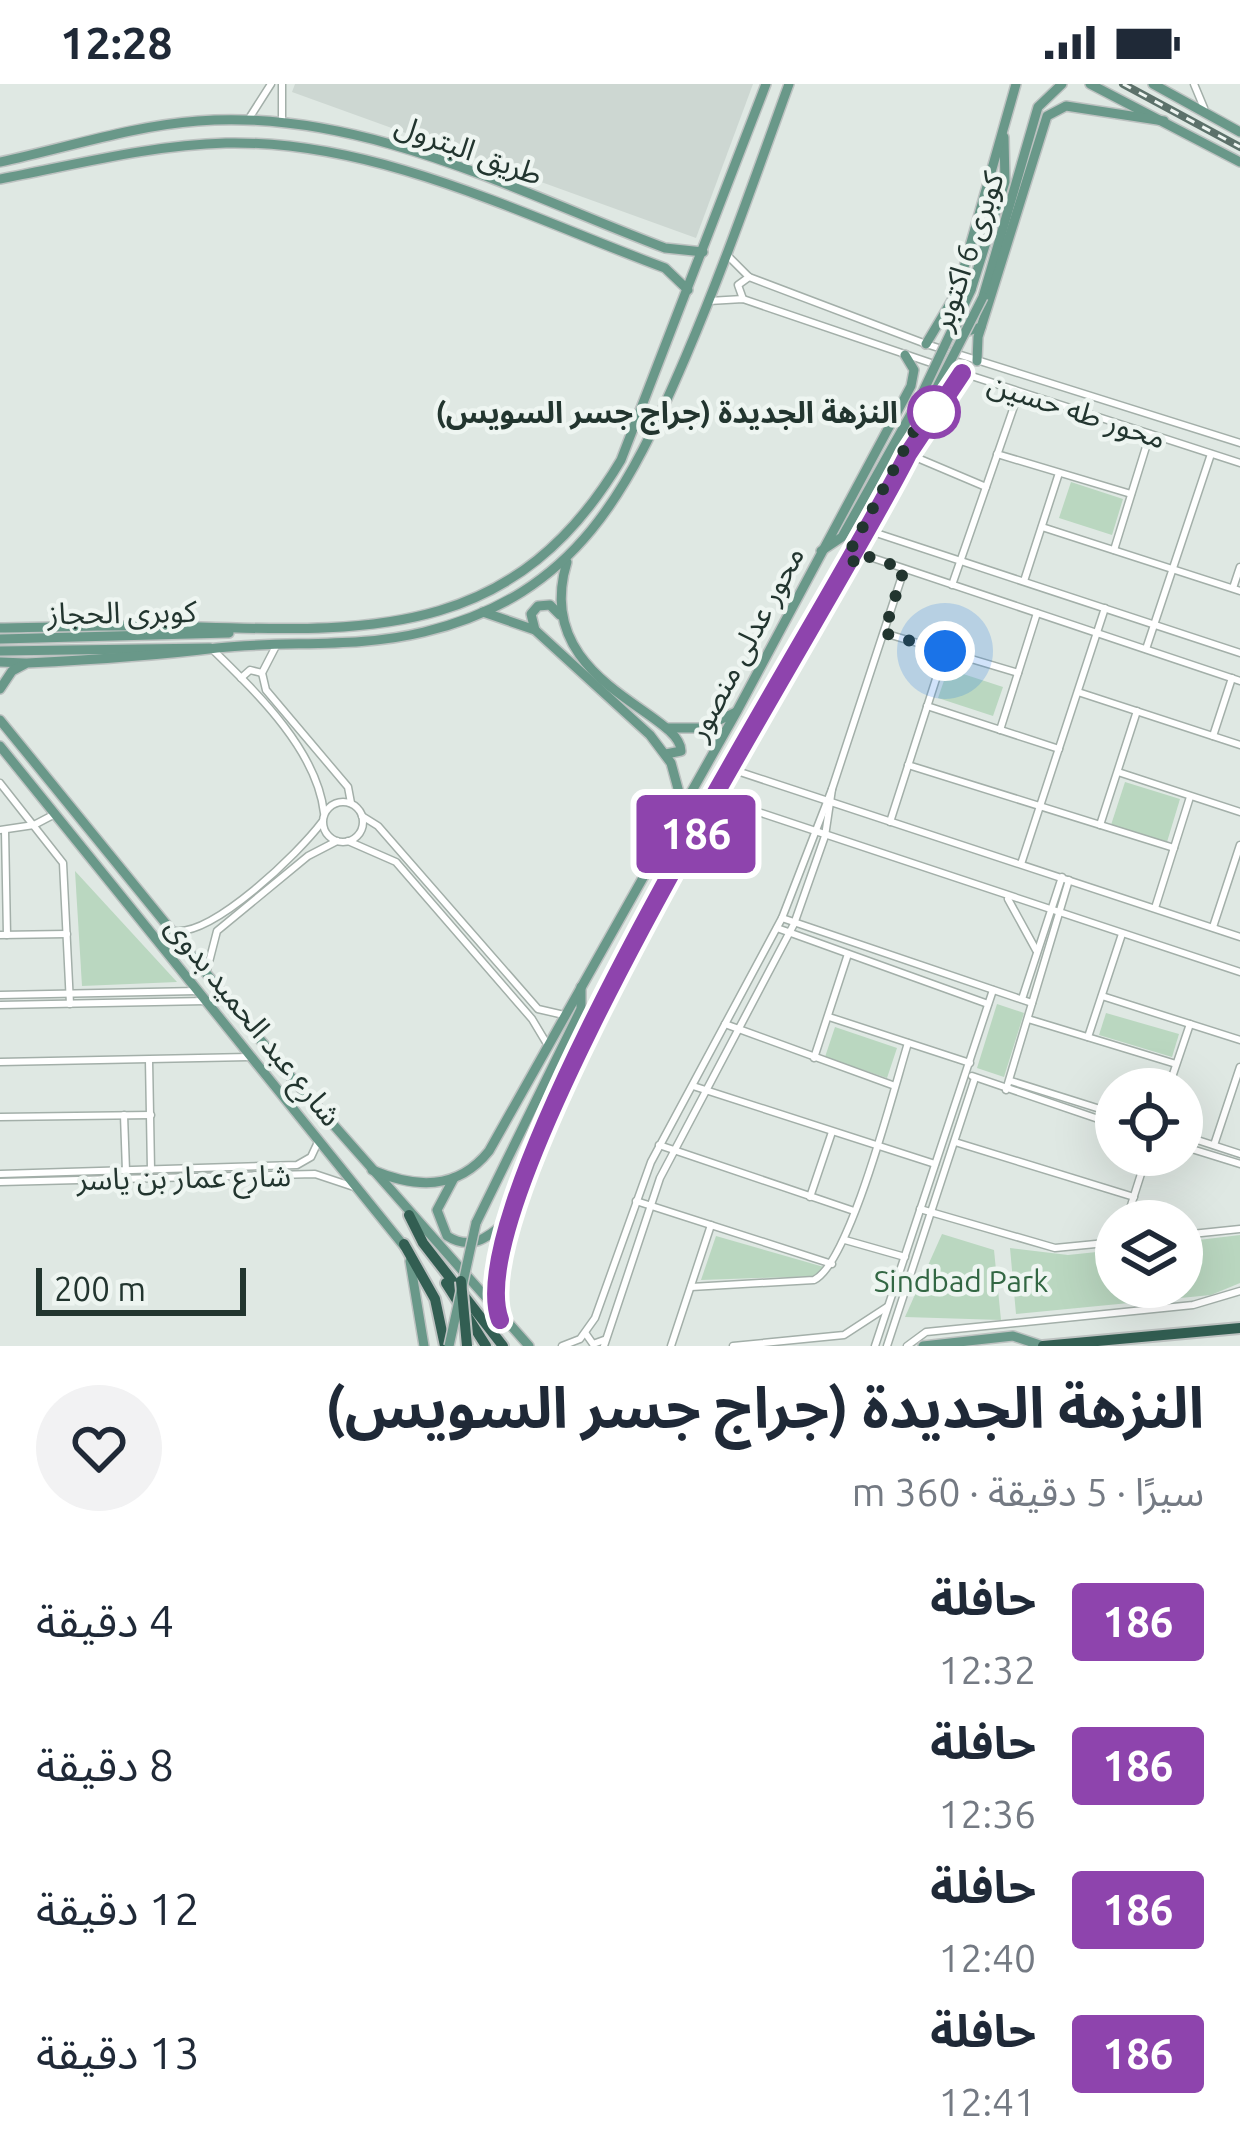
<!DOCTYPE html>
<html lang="ar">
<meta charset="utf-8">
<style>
:root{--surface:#fff;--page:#f2f2f3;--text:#1f2937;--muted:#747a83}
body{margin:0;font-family:Ubuntu,"Noto Sans Arabic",sans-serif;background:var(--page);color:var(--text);direction:rtl;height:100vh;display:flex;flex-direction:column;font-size:45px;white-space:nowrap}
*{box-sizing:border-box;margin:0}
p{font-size:39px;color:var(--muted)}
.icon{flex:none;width:66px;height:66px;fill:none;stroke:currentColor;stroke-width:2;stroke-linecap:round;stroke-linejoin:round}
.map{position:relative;height:1262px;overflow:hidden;direction:ltr}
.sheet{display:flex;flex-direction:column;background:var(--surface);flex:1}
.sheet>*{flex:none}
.badge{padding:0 24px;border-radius:9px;font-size:42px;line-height:78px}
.buttons{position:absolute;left:1095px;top:984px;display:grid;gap:24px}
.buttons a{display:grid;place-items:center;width:108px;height:108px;border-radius:50%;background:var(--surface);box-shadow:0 12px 48px #0002;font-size:60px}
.scale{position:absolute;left:36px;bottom:30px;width:210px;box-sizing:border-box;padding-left:12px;border:6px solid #22352f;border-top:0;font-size:33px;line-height:42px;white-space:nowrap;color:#22352f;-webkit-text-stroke:9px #eef5f1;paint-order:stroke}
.you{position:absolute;width:60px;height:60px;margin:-30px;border:9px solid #fff;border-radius:50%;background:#1a73e8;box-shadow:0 0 0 18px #1a73e833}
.map>.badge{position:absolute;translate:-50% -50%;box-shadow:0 0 0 6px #fff}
.round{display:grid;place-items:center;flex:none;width:126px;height:126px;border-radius:63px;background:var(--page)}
.overview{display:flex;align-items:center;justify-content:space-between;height:204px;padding:0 36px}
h1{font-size:57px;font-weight:700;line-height:90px}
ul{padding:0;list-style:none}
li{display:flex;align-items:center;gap:36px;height:144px;padding:0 36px}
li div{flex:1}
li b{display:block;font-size:45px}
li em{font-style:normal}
li .badge{min-width:132px;font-weight:700;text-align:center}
.status{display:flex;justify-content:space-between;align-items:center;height:84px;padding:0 60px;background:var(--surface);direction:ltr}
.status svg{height:33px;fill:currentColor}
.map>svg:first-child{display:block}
</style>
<div class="status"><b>12:28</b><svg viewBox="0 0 49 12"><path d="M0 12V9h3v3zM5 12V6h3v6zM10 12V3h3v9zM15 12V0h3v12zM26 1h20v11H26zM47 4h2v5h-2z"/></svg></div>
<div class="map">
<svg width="1240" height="1262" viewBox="0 0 1240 1262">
<rect width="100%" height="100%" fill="#dfe8e3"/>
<polygon fill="#cdd7d2" points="295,0 753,0 696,154 292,8"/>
<g fill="#bad7c0">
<polygon points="1071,398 1123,415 1112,451 1059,434"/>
<polygon points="948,585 1003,603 993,632 938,614"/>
<polygon points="1125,698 1180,715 1167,758 1111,741"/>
<polygon points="75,787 177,898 82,902"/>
<polygon points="997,920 1024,929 1004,993 977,984"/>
<polygon points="1106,929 1179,950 1172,973 1099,951"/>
<polygon points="835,943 897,964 887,994 825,973"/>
<polygon points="942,1150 994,1166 1001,1236 905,1233"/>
<polygon points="1240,1151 1240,1199 1211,1211 1016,1230 1010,1164 1068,1171 1116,1166 1116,1203 1182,1203 1182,1158"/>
<polygon points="716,1152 824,1183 817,1192 701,1196"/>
</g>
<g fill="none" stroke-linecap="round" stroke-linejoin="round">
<defs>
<g id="minor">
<polyline points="1194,0 1204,24"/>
<polyline points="248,36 271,0"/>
<polyline points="282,38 282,0"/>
<polyline points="728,172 749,193 926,260 1240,359"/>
<polyline points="743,215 738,201 749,193"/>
<polyline points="709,217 743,215 934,280"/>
<polyline points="947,284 1240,379"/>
<polyline points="908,370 986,403"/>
<polyline points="997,370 1131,410"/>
<polyline points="1042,443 1240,507"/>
<polyline points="870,447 1240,569"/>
<polyline points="1114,466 1150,350"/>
<polyline points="858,469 1240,597"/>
<polyline points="1024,497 1059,389"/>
<polyline points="952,501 1019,308"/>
<polyline points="1233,504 1240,483"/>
<polyline points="884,549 1018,589"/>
<polyline points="276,562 262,589 266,606 348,703 351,719"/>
<path d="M212 565C256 608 317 666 324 729"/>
<polyline points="1146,565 1211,370"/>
<polyline points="241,594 250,586 262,589"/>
<polyline points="1078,608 1240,661"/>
<polyline points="927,622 1059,665"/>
<polyline points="1000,646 1037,529"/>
<polyline points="1213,652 1232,594"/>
<polyline points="908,681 1174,764"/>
<polyline points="731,685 1240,853"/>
<polyline points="1118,688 1240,728"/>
<polyline points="0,699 63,779 70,920"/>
<polyline points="719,715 1240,888"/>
<circle cx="343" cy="738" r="20"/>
<polyline points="362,732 378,742 538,925 564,931"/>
<polyline points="890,738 945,567"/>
<polyline points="1100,741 1137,627"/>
<polyline points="0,746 34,741 53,731"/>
<polyline points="5,746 7,851"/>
<polyline points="348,757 396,778 532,935 547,960"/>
<polyline points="1021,780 1105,524"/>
<polyline points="1008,815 1036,866"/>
<polyline points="1155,824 1190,713"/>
<polyline points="782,834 1032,919"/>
<polyline points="1213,843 1240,761"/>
<polyline points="777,844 988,920"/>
<path d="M175 847C214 851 298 770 322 738"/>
<polyline points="0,851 67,850"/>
<polyline points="207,886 217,847 308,772 337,757"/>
<polyline points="0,911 198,907"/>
<polyline points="1102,912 1240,956"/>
<polyline points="1022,915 1062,793"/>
<polyline points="0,921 206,917"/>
<polyline points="829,933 970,979"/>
<polyline points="1028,935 1176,980"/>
<polyline points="725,940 895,1002"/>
<polyline points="1088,953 1122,850"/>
<polyline points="814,974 848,870"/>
<polyline points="149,976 151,1086"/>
<polyline points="0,978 249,973"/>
<polyline points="972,992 1116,1041"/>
<polyline points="1011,997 1116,1030"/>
<polyline points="693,1002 935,1080"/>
<polyline points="1168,1005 1190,940"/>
<polyline points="1006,1006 1069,796"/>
<polyline points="124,1031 126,1087"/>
<polyline points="0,1033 151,1031"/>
<polyline points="1182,1051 1240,1070"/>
<polyline points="955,1058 1134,1113"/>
<polyline points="659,1061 854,1127"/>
<polyline points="1214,1061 1240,983"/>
<polyline points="1182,1062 1240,1080"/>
<polyline points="0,1090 297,1081 311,1073 319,1056"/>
<polyline points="0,1098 315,1090 354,1103"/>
<polyline points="810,1113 832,1048"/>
<polyline points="636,1117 832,1180"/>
<polyline points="920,1125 1055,1164 1116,1158"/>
<polyline points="1126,1137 1147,1071"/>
<polyline points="1182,1151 1240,1145"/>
<polyline points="845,1156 905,1173"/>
<path d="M691 1203 814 1196C850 1179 894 1004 908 959"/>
<polyline points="586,1250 593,1260 604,1256"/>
<polyline points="562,1262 580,1255 595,1234 651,1078 782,834 832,705 904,486"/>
<polyline points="604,1262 660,1094 794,840 825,752 832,705"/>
<polyline points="671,1262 711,1141"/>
<polyline points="733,1262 844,1251 887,1223"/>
<polyline points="875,1262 993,906"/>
<polyline points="887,1262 975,994"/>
<polyline points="907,1262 926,1248 1193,1221 1240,1207"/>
</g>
<g id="major">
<polyline points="1090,0 1240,78"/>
<polyline points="1153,0 1240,48"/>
<path d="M0 78C66 64 131 42 198 37 361 24 517 108 665 164L703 168"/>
<path d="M0 95C74 81 150 61 226 59 378 56 525 132 665 184L688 206"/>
<polyline points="971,206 1005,98 1004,53"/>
<polyline points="983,213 1038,23 1062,0"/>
<polyline points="945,233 962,249 981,243"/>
<polyline points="926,260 957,208 1016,0"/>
<polyline points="977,277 978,253 1047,32 1066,22 1164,37"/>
<polyline points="821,467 842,453 920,314"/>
<path d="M567 478C530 598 681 627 681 667L666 670"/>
<polyline points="852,480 853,456 929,319"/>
<polyline points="483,528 535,546 650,651 671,679 683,723"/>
<path d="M0 544C67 543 134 540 201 543 380 549 518 549 621 376L766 0"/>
<polyline points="535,546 531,530 538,522 550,521 560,531"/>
<polyline points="0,555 229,549"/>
<polyline points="0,567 210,564"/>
<polyline points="0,578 25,579"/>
<path d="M0 605 12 587 27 579C91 576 154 572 217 564 286 556 355 565 424 548 578 511 629 405 686 272 724 183 756 91 789 0"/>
<polyline points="0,636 285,986 529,1262"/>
<polyline points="668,644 703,644 736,628"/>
<polyline points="0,662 404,1162"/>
<path d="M372 1086C415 1104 457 1107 489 1067L737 627 911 302 914 286 905 271"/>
<path d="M454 1094 437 1126 447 1152C471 1167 487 1154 506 1138"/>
<polyline points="476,1139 581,925 581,903"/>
<polyline points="410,1177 424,1262"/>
<polyline points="500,1236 494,1204 498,1165 564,993 908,370 963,289"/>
<polyline points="923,1262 1013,1252 1043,1262"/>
</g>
<g id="highway">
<polyline points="409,1131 423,1159 503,1262"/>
<polyline points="404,1160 435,1215 445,1262"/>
<polyline points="446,1199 486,1262"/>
<polyline points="1043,1262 1240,1244"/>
</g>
</defs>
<use href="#minor" stroke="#a3afa9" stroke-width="9"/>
<use href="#major" stroke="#bdc2c1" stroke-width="12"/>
<use href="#highway" stroke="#bdc2c1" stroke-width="14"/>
<use href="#minor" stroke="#fff" stroke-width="6"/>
<use href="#major" stroke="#699889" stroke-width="9"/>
<use href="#highway" stroke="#325e52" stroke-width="10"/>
<defs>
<polyline id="rail" points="1123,0 1240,63"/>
</defs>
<use href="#rail" stroke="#5c716a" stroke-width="8"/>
<use href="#rail" stroke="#eef5f1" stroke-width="3" stroke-dasharray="9" stroke-linecap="butt"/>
<defs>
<g id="major-bridge">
<polyline points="920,314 971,206"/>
<polyline points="929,319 983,213"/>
<polyline points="449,1262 476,1139"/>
</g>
<polyline id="highway-bridge" points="461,1197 467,1262"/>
</defs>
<use href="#major-bridge" stroke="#bdc2c1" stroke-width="12" stroke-linecap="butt"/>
<use href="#highway-bridge" stroke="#bdc2c1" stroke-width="14" stroke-linecap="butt"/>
<use href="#major-bridge" stroke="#699889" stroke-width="9"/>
<use href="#highway-bridge" stroke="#325e52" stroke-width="10"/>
</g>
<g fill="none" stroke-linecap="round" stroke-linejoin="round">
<defs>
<path id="line" d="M500 1236C453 1109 836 517 908 370L962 289"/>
</defs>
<use href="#line" stroke="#fff" stroke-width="27"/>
<use href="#line" stroke="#8e44ad" stroke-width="18"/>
<polyline stroke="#22352f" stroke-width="12" stroke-dasharray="0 21.6" points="934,328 929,319 850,467 852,480 858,469 904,485 884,549 945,567"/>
</g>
<circle fill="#fff" stroke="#8e44ad" stroke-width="6" cx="934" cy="328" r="24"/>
<g text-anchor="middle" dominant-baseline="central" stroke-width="9" stroke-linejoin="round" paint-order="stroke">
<g font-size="30" fill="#22352f" stroke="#eef5f1">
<text transform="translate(469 65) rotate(20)">طريق البترول</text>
<text transform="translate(967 167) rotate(-71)">كوبرى 6 اكتوبر</text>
<text transform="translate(1077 326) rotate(18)">محور طه حسين</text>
<text transform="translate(122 528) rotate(-1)">كوبرى الحجاز</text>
<text transform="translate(745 559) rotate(-62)">محور عدلى منصور</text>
<text transform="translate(254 937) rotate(51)">شارع عبد الحميد بدوى</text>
<text transform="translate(184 1093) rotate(-1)">شارع عمار بن ياسر</text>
</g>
<g font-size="30" font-weight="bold" fill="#22352f" stroke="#eef5f1" text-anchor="end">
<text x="898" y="328">النزهة الجديدة (جراج جسر السويس)</text>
</g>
<g font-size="30" fill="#326743" stroke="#eef5f1">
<text x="961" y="1197">Sindbad Park</text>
</g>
</g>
</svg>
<div class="buttons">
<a><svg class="icon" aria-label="locate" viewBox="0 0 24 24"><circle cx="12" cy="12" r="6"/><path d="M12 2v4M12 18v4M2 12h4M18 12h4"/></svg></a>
<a><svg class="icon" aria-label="layers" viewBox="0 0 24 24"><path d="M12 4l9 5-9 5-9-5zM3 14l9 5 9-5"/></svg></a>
</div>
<div class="scale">200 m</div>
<div class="you" style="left:945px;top:567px"></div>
<b class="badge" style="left:696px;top:750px;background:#8e44ad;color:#fff">186</b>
</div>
<section class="sheet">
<div class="overview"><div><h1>النزهة الجديدة (جراج جسر السويس)</h1><p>سيرًا · 5 دقيقة · 360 m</p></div><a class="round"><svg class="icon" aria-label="heart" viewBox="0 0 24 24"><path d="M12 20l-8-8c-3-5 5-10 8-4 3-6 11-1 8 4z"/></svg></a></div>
<ul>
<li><span class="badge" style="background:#8e44ad;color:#fff">186</span><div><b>حافلة</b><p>12:32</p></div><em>4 دقيقة</em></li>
<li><span class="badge" style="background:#8e44ad;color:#fff">186</span><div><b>حافلة</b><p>12:36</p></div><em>8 دقيقة</em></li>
<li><span class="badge" style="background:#8e44ad;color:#fff">186</span><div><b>حافلة</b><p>12:40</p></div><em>12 دقيقة</em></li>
<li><span class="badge" style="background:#8e44ad;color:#fff">186</span><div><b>حافلة</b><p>12:41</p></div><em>13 دقيقة</em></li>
</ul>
</section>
